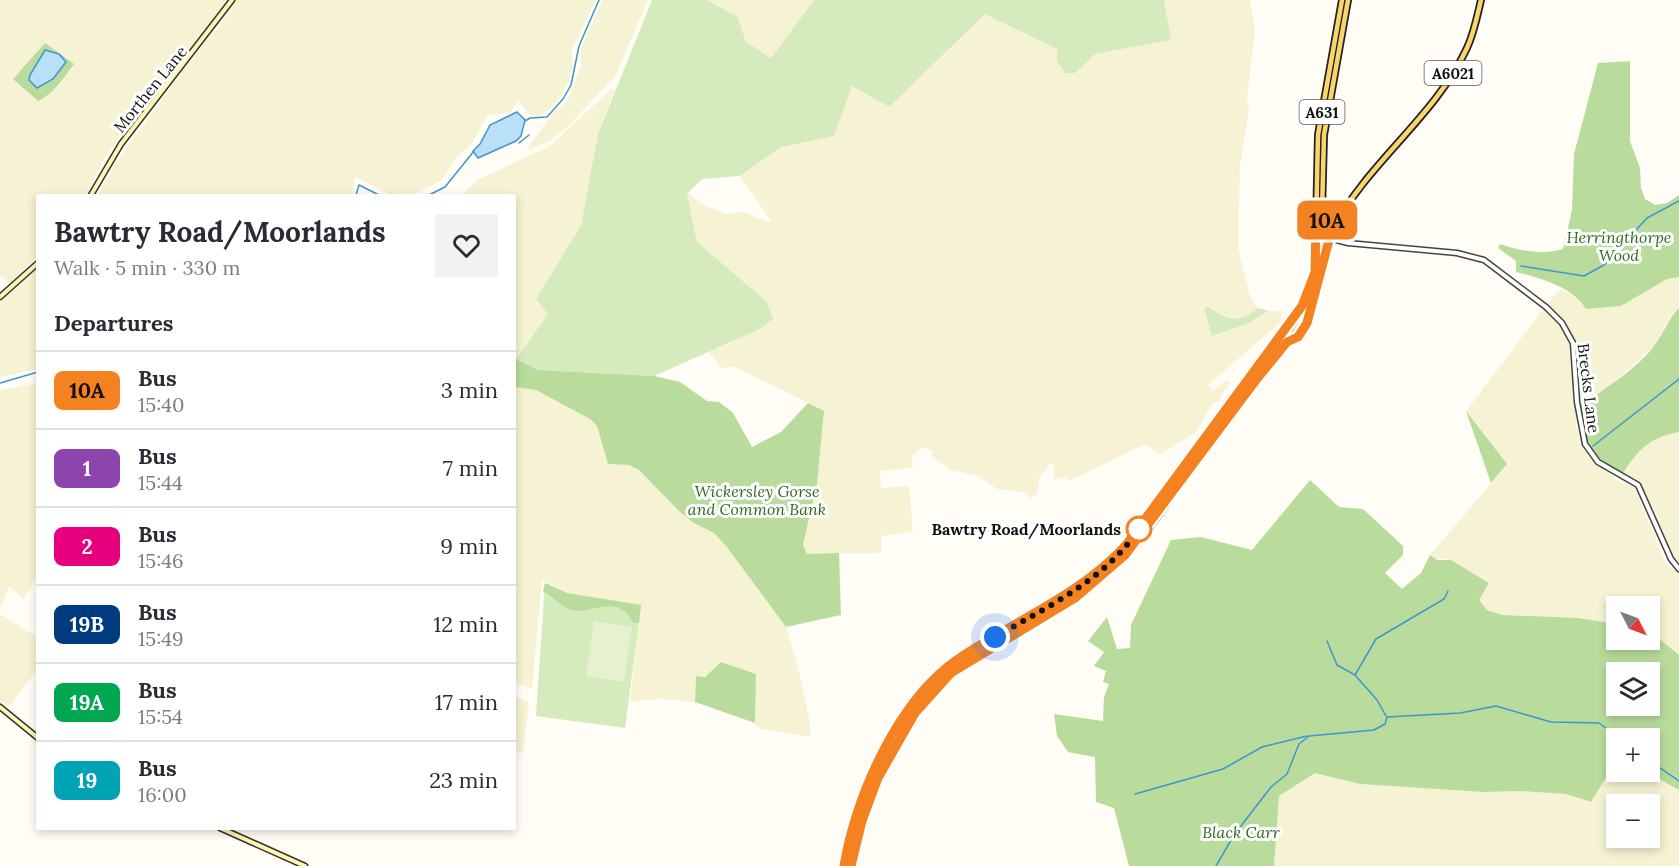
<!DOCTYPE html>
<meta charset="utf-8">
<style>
:root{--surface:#fff;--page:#f2f2f3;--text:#2b2b33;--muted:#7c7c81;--line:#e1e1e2}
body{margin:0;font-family:Lora,serif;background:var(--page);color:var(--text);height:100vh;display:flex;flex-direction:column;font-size:22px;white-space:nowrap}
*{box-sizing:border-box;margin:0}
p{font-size:20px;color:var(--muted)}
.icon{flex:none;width:33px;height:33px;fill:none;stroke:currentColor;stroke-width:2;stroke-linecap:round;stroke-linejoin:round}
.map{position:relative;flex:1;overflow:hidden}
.sheet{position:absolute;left:36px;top:194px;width:480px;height:636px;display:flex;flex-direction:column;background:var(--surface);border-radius:0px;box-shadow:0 3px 9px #0003}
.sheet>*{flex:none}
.badge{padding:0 12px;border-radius:9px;font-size:21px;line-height:39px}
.needle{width:39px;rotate:132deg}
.buttons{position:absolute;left:1606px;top:596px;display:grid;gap:12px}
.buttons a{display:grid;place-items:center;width:54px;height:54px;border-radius:0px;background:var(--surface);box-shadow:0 3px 9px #0003;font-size:30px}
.you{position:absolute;width:30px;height:30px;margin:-15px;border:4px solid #fff;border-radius:50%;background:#1a73e8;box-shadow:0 0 0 9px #1a73e833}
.map>.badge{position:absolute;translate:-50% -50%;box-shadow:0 0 0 3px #fff}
h2{padding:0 18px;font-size:22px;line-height:54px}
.round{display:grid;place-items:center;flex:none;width:63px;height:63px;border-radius:0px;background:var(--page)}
.summary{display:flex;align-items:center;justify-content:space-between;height:102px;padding:0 18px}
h1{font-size:28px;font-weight:700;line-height:45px}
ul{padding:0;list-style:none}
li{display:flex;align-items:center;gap:18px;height:78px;padding:0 18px;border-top:2px solid var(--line)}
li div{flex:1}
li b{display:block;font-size:22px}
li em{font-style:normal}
li .badge{min-width:66px;font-weight:700;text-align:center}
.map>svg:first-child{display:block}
</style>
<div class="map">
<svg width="1679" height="866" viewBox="0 0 1679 866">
<rect width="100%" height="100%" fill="#fffdf5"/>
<g fill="#f6f3d4" fill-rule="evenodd">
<polygon points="0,0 228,0 136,122 127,126 103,161 86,195 38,195 37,256 12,282 8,282 0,275"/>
<polygon points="235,0 596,0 572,49 572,69 568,83 558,101 541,116 530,115 518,100 510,113 487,116 472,143 453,161 442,180 418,193 390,195 355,177 353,195 98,195 119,158 210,35 219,28"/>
<polygon points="602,0 648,0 615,76 567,127 548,142 529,150 529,146 552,115 568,100 581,65 581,49"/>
<polygon points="707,0 814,0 771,58 746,42 738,17"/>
<polygon points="1164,0 1250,0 1255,31 1247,97 1249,110 1240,166 1238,249 1250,296 1258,308 1243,319 1230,319 1207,306 1204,309 1212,336 1249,323 1268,311 1282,311 1281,322 1208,385 1213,391 1227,380 1230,383 1218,401 1213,403 1196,432 1160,455 1145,444 1069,481 1065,477 1054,479 1054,464 1051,463 1039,478 1037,494 1030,498 1024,492 997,489 976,475 950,470 932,456 933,452 923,447 912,456 913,468 880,471 881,488 909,486 913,532 881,536 882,553 807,554 803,545 817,484 824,411 735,367 721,368 709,352 731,343 766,301 697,242 687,193 705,206 727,214 744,212 769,223 771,221 740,176 781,147 797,142 851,86 889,107 985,13 1057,49 1057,61 1065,73 1075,73 1095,54 1171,40"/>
<polygon points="611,89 615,89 598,134 581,225 536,299 548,314 516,359 514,195 461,195 477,180 550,146"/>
<polygon points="37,268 37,369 0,377 0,302"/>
<polygon points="1679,277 1679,308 1668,320 1656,344 1611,385 1580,405 1577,344 1569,329 1548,303 1560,289 1579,297 1621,306 1667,279"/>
<polygon points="1543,309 1564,331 1570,343 1576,424 1583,447 1596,463 1616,480 1634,487 1666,564 1679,574 1679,655 1657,637 1650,635 1650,606 1617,606 1617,624 1578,618 1502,615 1487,610 1479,600 1489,583 1485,580 1445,558 1437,560 1430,555 1507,465 1466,411"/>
<polygon points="37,383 37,576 24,599 9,586 0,609 0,390"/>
<polygon points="519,386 536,390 590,419 597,426 608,464 629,465 639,470 678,510 692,522 714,533 726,546 786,627 799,672 810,723 810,737 761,729 755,723 756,674 696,676 695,702 660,699 630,702 640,605 567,593 542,580 532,689 515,682 514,387"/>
<polygon points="1679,432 1679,564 1674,559 1639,482 1623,473 1634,457 1649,442 1660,435"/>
<polygon points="0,614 37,637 37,670 13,702 7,707 0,701"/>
<polygon points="515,697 529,702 523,754 515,750"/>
<path d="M1617 759V771H1645L1679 790V866H1274L1279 796 1315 772 1360 784 1483 792 1520 791 1566 794 1591 802ZM1617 804H1650V837H1617Z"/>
</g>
<g fill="#d5ebbd">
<polygon points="652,0 707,0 738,17 746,42 771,58 814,0 1164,0 1171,40 1095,54 1075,73 1065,73 1057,61 1057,49 985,14 889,107 852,86 834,136 781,147 740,176 702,179 687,194 697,242 766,301 773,319 758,330 654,376 538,370 516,359 548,314 536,299 581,225 598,134"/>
<path d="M1207 306C1229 320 1236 325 1258 308L1268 311 1249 323 1212 336 1204 309Z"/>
<polygon points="545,583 567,593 641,605 625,728 536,716"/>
</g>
<g fill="#b9dc9c" fill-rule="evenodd">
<path d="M45 43 74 64C64 77 54 94 38 101L13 79Z"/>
<path d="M1630 61V141L1640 168 1641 188 1645 199 1655 205 1667 203 1679 195V277L1667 279 1621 306 1586 309C1573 287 1540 278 1516 272V261L1498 248 1500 244C1520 251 1543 255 1563 249L1572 210 1574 154 1598 63Z"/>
<path d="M1679 308V432C1650 437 1639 449 1623 473 1590 459 1583 438 1580 405 1603 391 1642 365 1656 343 1665 331 1668 319 1679 308Z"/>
<polygon points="514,358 538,370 654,376 680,382 707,401 719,402 733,413 752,447 781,432 808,403 824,411 817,484 803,545 807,554 839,553 841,615 786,627 726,546 714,533 692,522 678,510 639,470 629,465 608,464 597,426 590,419 536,390 515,387"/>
<polygon points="1466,411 1507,464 1491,483"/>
<path d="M1310 480 1339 507 1363 509 1403 546V555L1385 573 1402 589 1421 573 1430 555 1437 560H1451L1489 583 1479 600 1487 610 1502 615 1578 618 1617 624V639H1650V635L1657 637 1679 655V790L1645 771H1650V738H1617V759L1591 802 1566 794 1520 791 1483 792 1360 784 1315 773 1279 796 1274 866H1129L1114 808 1096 802 1095 757 1068 752 1057 736 1054 714 1103 721 1104 697 1109 684 1103 682 1106 671 1094 666 1104 652 1088 641 1107 617 1117 649 1130 648 1131 625 1171 540 1201 537 1252 550ZM1617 672H1650V705H1617Z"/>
<path d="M545 583 567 593 641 605 639 623H633C618 591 591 616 571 610 560 606 554 596 543 592Z"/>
<polygon points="721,662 756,674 755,723 695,702 696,676 705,677"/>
</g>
<polygon fill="#e6f2cf" points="594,621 632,627 624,682 586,676"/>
<g fill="#b9e0f7" stroke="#3f96cf" stroke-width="1.5">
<polygon points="45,50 59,54 66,62 53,79 37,88 29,80 30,75"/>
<polygon points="517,112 525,120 521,136 516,141 478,158 473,151 480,144 490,125"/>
</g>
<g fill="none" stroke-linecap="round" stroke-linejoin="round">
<g stroke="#3f96cf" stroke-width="1.5">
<polyline points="525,121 530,118 547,117 563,99 571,85 579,46 599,0"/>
<polyline points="519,143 529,135"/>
<polyline points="356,195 359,185 379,195"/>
<polyline points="429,195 445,187 474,151"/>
<polyline points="1521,266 1584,276 1604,265 1647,218 1679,201"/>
<polyline points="0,383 38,372"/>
<polyline points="1593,446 1679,379"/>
<polyline points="1327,641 1337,665 1355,675 1377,700 1386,716"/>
<polyline points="1355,675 1376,639 1444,599 1448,591"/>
<polyline points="1650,761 1679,781"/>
<polyline points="1135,794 1223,769 1262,747 1307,736"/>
<polyline points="1216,866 1234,835 1271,787 1287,774 1299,744 1309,736 1374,730 1385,724 1387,717 1460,713 1496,706 1551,722 1599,723 1619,738"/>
</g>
<defs>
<polyline id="tertiary" points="1329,238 1348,243 1457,253 1484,260 1546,307 1562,323 1573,343 1577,402 1585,444 1598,462 1638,485 1671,559 1679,569"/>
<g id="secondary">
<polyline points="91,195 121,144 232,0"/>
<polyline points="0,297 38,263"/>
<polyline points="0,707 38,738"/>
<polyline points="220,828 305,866"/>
</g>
<g id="primary">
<polyline points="1327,220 1322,212 1324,135 1348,0"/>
<path d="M1333 229C1368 162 1435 117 1467 48 1474 33 1477 17 1481 0"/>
<path d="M844 866C856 799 893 710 948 667 982 639 1025 622 1062 599 1092 580 1117 557 1139 529L1305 300 1315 272 1318 135 1342 0"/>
<path d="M851 866C863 798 900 708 960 667 1014 629 1075 606 1122 559 1154 527 1178 486 1204 450 1234 410 1265 371 1295 331 1314 303 1321 278 1327 246 1329 236 1336 227 1327 220"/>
</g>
</defs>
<use href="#tertiary" stroke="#444" stroke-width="7"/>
<use href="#secondary" stroke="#333" stroke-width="7"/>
<use href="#primary" stroke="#222" stroke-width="8"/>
<use href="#tertiary" stroke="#fff" stroke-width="4"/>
<use href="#secondary" stroke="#fff6b0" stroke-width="4"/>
<use href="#primary" stroke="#f9d66b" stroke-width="4.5"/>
</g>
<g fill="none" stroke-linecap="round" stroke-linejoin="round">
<defs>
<path id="line" d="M844 866C856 796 897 701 958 659 1015 620 1078 597 1126 545L1302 306 1315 272 1316 225 1322 220 1330 222 1332 229 1307 323 1298 337 1287 342 1256 380 1125 555 1075 598 951 673 915 713 878 778 862 821 851 866"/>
</defs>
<use href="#line" stroke="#fff" stroke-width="14"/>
<use href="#line" stroke="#f58220" stroke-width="9"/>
<path stroke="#111" stroke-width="6" stroke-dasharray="0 10.8" d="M995 637C1047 607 1105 580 1139 529"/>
</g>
<circle fill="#fff" stroke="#f58220" stroke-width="3" cx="1139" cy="529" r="12"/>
<g text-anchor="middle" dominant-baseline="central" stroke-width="6" stroke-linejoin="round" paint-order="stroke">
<g fill="#fff" stroke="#585858" stroke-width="1.5">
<rect x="1424.5" y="61" width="57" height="24" rx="4.5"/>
<rect x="1299.5" y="100" width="45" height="24" rx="4.5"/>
</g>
<g font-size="15" font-weight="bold" fill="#111">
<text x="1453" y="73">A6021</text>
<text x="1322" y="112">A631</text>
</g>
<g font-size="16" fill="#111" stroke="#fff">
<text transform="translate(150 89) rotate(-51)">Morthen Lane</text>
<text transform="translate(1589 388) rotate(83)">Brecks Lane</text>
</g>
<g font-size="16" font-style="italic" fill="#2f6b1f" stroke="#fff">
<text x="1619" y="237">Herringthorpe<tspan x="1619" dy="18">Wood</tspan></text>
<text x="757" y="491">Wickersley Gorse<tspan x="757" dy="18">and Common Bank</tspan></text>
<text x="1241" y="832">Black Carr</text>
</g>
<g font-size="16" font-weight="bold" fill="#111" stroke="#fff" text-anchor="end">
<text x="1121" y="529">Bawtry Road/Moorlands</text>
</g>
</g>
</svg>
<div class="buttons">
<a><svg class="needle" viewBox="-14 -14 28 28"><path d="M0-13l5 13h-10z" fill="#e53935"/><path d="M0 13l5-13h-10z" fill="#7c7c81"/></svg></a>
<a><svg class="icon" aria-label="layers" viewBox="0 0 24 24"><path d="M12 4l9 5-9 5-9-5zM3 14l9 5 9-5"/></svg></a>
<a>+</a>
<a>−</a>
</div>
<div class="you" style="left:995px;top:637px"></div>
<b class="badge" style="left:1327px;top:220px;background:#f58220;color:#111">10A</b>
<section class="sheet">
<div class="summary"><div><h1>Bawtry Road/Moorlands</h1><p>Walk · 5 min · 330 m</p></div><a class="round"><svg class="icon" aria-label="heart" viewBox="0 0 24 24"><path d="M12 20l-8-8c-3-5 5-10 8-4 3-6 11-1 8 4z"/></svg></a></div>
<h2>Departures</h2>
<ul>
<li><span class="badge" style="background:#f58220;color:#111">10A</span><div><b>Bus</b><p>15:40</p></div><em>3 min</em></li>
<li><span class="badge" style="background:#8e44ad;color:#fff">1</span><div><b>Bus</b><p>15:44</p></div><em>7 min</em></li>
<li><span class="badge" style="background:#e6007e;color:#fff">2</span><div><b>Bus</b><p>15:46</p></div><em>9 min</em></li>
<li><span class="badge" style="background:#003b80;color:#fff">19B</span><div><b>Bus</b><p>15:49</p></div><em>12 min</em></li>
<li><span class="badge" style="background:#00a651;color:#fff">19A</span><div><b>Bus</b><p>15:54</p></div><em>17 min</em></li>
<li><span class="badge" style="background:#00a3b4;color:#fff">19</span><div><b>Bus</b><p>16:00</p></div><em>23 min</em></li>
</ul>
</section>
</div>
